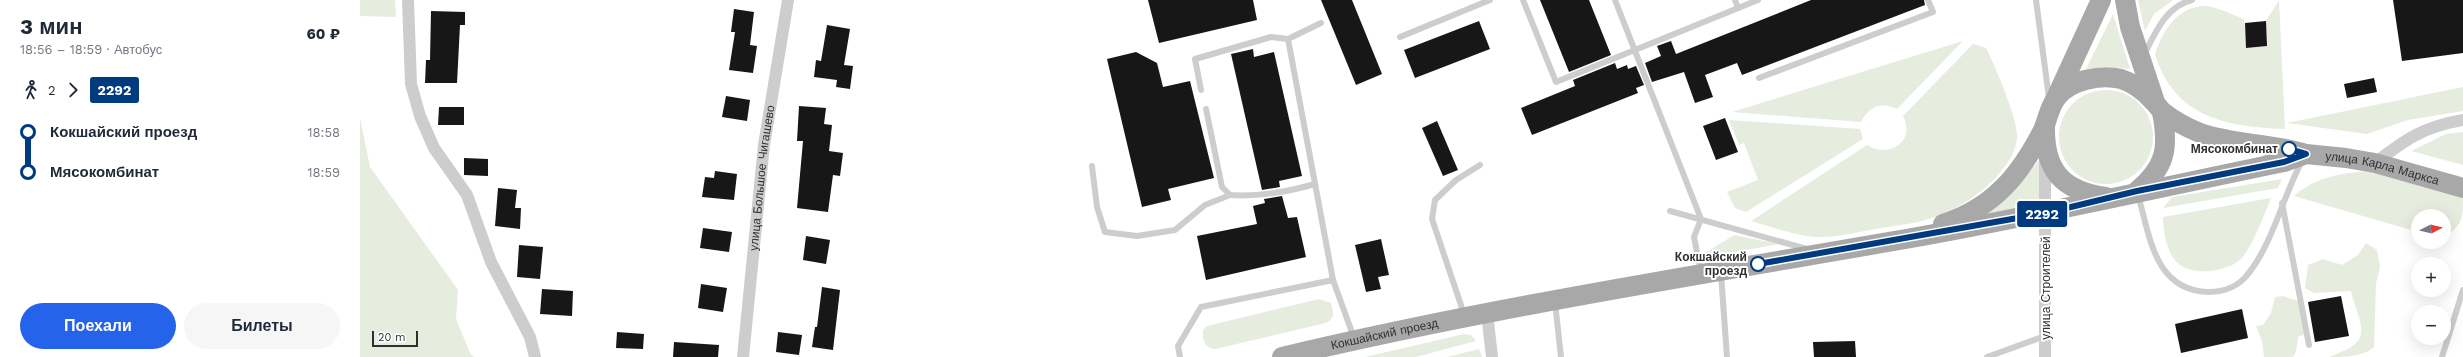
<!DOCTYPE html>
<html lang="ru">
<meta charset="utf-8">
<style>
:root{--surface:#fff;--page:#f6f6f7;--text:#1f2937;--muted:#747a83;--accent:#2563eb}
body{margin:0;font-family:"Work Sans",sans-serif;background:var(--page);color:var(--text);height:100vh;display:flex;flex-direction:column;font-size:15px;white-space:nowrap}
*{box-sizing:border-box;margin:0}
p{font-size:13px;color:var(--muted)}
.icon{flex:none;width:22px;height:22px;fill:none;stroke:currentColor;stroke-width:2;stroke-linecap:round;stroke-linejoin:round}
.map{position:relative;flex:1;overflow:hidden}
.details{display:flex;flex-direction:column;background:var(--surface);width:360px}
.details>*{flex:none}
.badge{padding:0 8px;border-radius:3px;font-size:14px;line-height:26px}
.needle{width:26px;rotate:83deg}
.tools{position:absolute;left:2051px;top:209px;display:grid;gap:8px}
.tools a{display:grid;place-items:center;width:40px;height:40px;border-radius:50%;background:var(--surface);box-shadow:0 4px 16px #0002;font-size:20px}
.scale{position:absolute;left:12px;bottom:10px;width:46px;box-sizing:border-box;padding-left:4px;border:2px solid #303030;border-top:0;font-size:11px;line-height:14px;white-space:nowrap;color:#303030;-webkit-text-stroke:3px #fff;paint-order:stroke}
.map>.badge{position:absolute;translate:-50% -50%;box-shadow:0 0 0 2px #fff}
.legs{display:flex;align-items:center;gap:6px;height:44px;padding:0 20px;font-size:13px}
.legs p{margin-inline-start:auto}
.head{display:flex;align-items:center;justify-content:space-between;height:68px;padding:0 20px}
h1{font-size:22px;font-weight:700;line-height:30px}
.primary-button{display:flex;gap:8px;margin-top:auto;padding:8px 20px}
.primary-button a{flex:1;height:46px;border-radius:24px;background:var(--accent);color:#fff;font-size:16px;font-weight:700;line-height:46px;text-align:center}
.primary-button a+a{background:var(--page);color:var(--text)}
ul{padding:0 20px;list-style:none}
li{display:flex;align-items:center;gap:14px;height:40px;font-size:15px}
li i{display:grid;place-items:center;width:6px;height:100%;margin:0 5px;background:currentColor}
li i::after{content:'';width:10px;height:10px;margin:-5px;border:3px solid;border-radius:50%;background:var(--surface)}
li p{margin-inline-start:auto}
li:first-child i{background:linear-gradient(#0000 50%,currentColor 0)}
li:last-child i{background:linear-gradient(currentColor 50%,#0000 0)}
main{display:flex;flex:1;min-height:0}
.map>svg:first-child{display:block}
</style>
<main>
<section class="details">
<div class="head"><div><h1>3 мин</h1><p>18:56 – 18:59 · Автобус</p></div><b>60 ₽</b></div>
<div class="legs"><svg class="icon" aria-label="walk" viewBox="0 0 24 24"><circle cx="13" cy="4" r="2"/><path d="M13 8l-2 6 4 7M11 14l-3 7M7 12l3-4h3l4 4"/></svg>2<svg class="icon" aria-label="forward" viewBox="0 0 24 24"><path d="M9 5l7 7-7 7"/></svg><b class="badge" style="background:#003b80;color:#fff">2292</b></div>
<ul>
<li><i style="color:#003b80"></i><b>Кокшайский проезд</b><p>18:58</p></li>
<li><i style="color:#003b80"></i><b>Мясокомбинат</b><p>18:59</p></li>
</ul>
<div class="primary-button"><a>Поехали</a><a>Билеты</a></div>
</section>
<div class="map">
<svg width="2103" height="357" viewBox="0 0 2103 357">
<rect width="100%" height="100%" fill="#fff"/>
<g fill="#e6eddf">
<polygon points="0,0 35,0 36,17 0,16"/>
<polygon points="1778,0 1813,0 1794,14 1785,31"/>
<path d="M1919 0 1925 129C1866 127 1814 117 1795 54 1802 32 1818 5 1846 6 1858 7 1873 15 1884 19L1887 48 1907 46 1906 21Z"/>
<polygon points="1753,14 1770,69 1746,67 1726,69"/>
<path d="M1603 41 1537 109C1520 101 1509 107 1501 122L1372 112Z"/>
<path d="M1613 44 1626 48C1635 66 1659 121 1657 139 1652 175 1602 210 1569 219 1550 225 1529 226 1510 230 1493 233 1473 238 1456 237 1434 235 1411 227 1391 221L1507 145C1530 159 1556 141 1543 116Z"/>
<polygon points="2103,87 2103,111 2048,120 2007,134 1927,123"/>
<circle cx="1746" cy="137" r="47"/>
<polygon points="0,118 10,167 98,290 96,319 110,353 114,357 0,357"/>
<polygon points="1369,120 1500,129 1503,139 1386,212 1375,208 1367,192 1398,180 1384,143 1379,145"/>
<polygon points="2103,132 2103,165 2051,151 2086,134"/>
<path d="M1682 156 1679 208 1616 220C1643 202 1663 183 1682 156Z"/>
<path d="M2009 171 2103 196C2103 218 2103 225 2084 237V216H2058V232L1934 196C1956 177 1981 173 2009 171Z"/>
<polygon points="1922,179 1918,188 1803,208 1812,197"/>
<path d="M1911 198C1904 214 1891 254 1876 263 1861 272 1835 275 1820 265 1807 256 1803 231 1803 217Z"/>
<polygon points="1374,235 1419,244 1353,256 1347,252"/>
<path d="M2006 243 2017 250 2020 267 2016 283 2014 347C2003 357 1986 357 1970 357 1977 353 1989 350 1995 344 2010 332 1993 306 1991 291L1954 293 1945 288 1948 265 1963 259 1982 265 1998 255Z"/>
<polygon points="1923,296 1938,301 1946,334 1938,337 1936,352 1933,357 1904,357 1902,341 1896,326 1903,325 1911,313 1915,297"/>
<path d="M959 299 971 303C974 313 975 318 966 323L855 349C844 348 842 340 843 330L847 326Z"/>
<polygon points="1104,334 1111,335 1116,341 1056,357 1005,357"/>
<polygon points="1119,349 1122,357 1087,357"/>
</g>
<g fill="#171717">
<polygon points="788,0 893,0 897,20 799,43"/>
<polygon points="961,0 992,0 1022,74 996,85"/>
<polygon points="1180,0 1229,0 1251,55 1209,72"/>
<polygon points="1451,0 1564,0 1565,5 1382,75 1377,63 1345,75 1353,97 1335,103 1324,72 1292,82 1285,63 1301,56 1297,46 1311,41 1316,54"/>
<polygon points="2033,0 2103,0 2103,53 2042,61"/>
<polygon points="374,9 394,12 390,45 397,46 393,73 369,70 375,32 371,32"/>
<polygon points="71,11 105,12 105,25 100,25 97,83 65,83 66,60 70,60"/>
<polygon points="1119,21 1130,49 1055,78 1044,50"/>
<polygon points="1906,21 1907,46 1886,48 1885,23"/>
<polygon points="467,25 490,29 484,65 493,66 490,89 476,87 477,80 454,77 456,60 461,61"/>
<polygon points="893,49 894,57 914,52 942,176 919,181 920,187 902,190 871,54"/>
<polygon points="776,52 797,63 803,87 830,81 854,178 808,189 811,200 782,207 747,59"/>
<polygon points="1255,63 1257,69 1267,65 1268,69 1276,66 1284,85 1276,88 1278,93 1172,135 1161,108 1215,86 1213,80"/>
<polygon points="2014,78 2017,92 1987,98 1984,84"/>
<polygon points="366,96 390,100 387,121 362,117"/>
<polygon points="439,106 466,108 464,124 472,125 469,151 483,153 480,176 473,175 468,212 437,208 443,141 437,141"/>
<polygon points="79,107 104,107 104,125 78,125"/>
<polygon points="1365,118 1378,152 1356,160 1343,126"/>
<polygon points="1077,121 1098,170 1083,176 1062,128"/>
<polygon points="104,158 128,159 128,176 104,175"/>
<polygon points="355,171 377,174 374,200 342,197 345,177 354,178"/>
<polygon points="138,188 157,190 155,208 161,208 160,229 135,226"/>
<polygon points="922,196 928,218 937,217 946,257 846,280 837,236 897,224 893,206 905,203 904,199"/>
<polygon points="343,228 372,232 369,252 340,248"/>
<polygon points="446,236 470,240 466,264 443,260"/>
<polygon points="1021,239 1029,275 1018,277 1021,289 1006,292 995,245"/>
<polygon points="159,245 183,247 180,279 157,277"/>
<polygon points="341,284 367,288 363,312 338,308"/>
<polygon points="462,287 480,290 473,350 452,347 455,327 457,327"/>
<polygon points="182,289 213,291 212,316 180,314"/>
<polygon points="1981,296 1989,336 1955,342 1948,302"/>
<polygon points="1882,309 1888,338 1821,353 1815,324"/>
<polygon points="257,332 284,334 283,349 256,348"/>
<polygon points="418,332 442,335 439,355 416,352"/>
<polygon points="1495,341 1496,357 1454,357 1453,342"/>
<polygon points="314,342 359,345 358,357 313,357"/>
</g>
<g fill="none" stroke-linecap="round" stroke-linejoin="round">
<g stroke="#cdcdcd" stroke-width="6">
<polyline points="1163,0 1196,82 1398,0"/>
<polyline points="1255,0 1341,219 1334,237 1341,272"/>
<polyline points="1375,0 1378,8"/>
<polyline points="1676,0 1689,98"/>
<polyline points="961,23 928,39 973,280"/>
<polyline points="1040,37 1130,0"/>
<path d="M1784 55C1795 33 1806 6 1832 0"/>
<polyline points="1399,78 1573,12 1568,0"/>
<polyline points="841,90 835,59 911,37 928,39"/>
<path d="M846 109 862 187 870 195C899 197 927 192 955 184"/>
<polyline points="732,166 737,207 745,232 777,236 815,230 845,205 870,195"/>
<path d="M1778 195C1790 236 1794 290 1848 292 1864 292 1878 287 1888 274 1913 243 1923 196 1942 161"/>
<polyline points="1922,203 1949,345"/>
<polyline points="1310,211 1447,249"/>
<polyline points="1361,274 1367,357"/>
<polyline points="1195,302 1201,357"/>
<polyline points="1104,314 1072,219 1075,200 1096,180 1120,165"/>
<polyline points="820,357 818,346 841,307 973,280 994,338"/>
<polyline points="1627,357 1685,336"/>
<polyline points="2082,357 2103,290"/>
</g>
<g stroke="#cdcdcd" stroke-width="12">
<polyline points="48,0 51,84 60,116 74,148 107,195 131,262 170,337 175,357"/>
<polyline points="1685,158 1685,357"/>
<path d="M2015 163C2046 139 2063 127 2103 120"/>
<polyline points="1127,313 1132,357"/>
<path id="s1" d="M383 357 404 145 428 0"/>
</g>
<g stroke="#a8a8a8" stroke-width="20">
<polyline points="1765,0 1770,27 1794,99"/>
<polyline points="1697,96 1741,0"/>
<path d="M1685 126C1684 170 1702 191 1746 197"/>
<path d="M1777 191C1806 167 1809 148 1802 112"/>
<path d="M1583 224C1633 208 1660 175 1683 130 1688 119 1689 107 1697 97 1710 80 1741 74 1761 79 1774 83 1784 91 1793 101 1797 104 1799 109 1803 112 1813 120 1828 128 1840 133 1874 145 1911 143 1946 154"/>
<path id="s2" d="M922 357C1132 307 1345 274 1557 237 1680 215 1802 187 1924 162L1946 154 1986 158 2015 163 2103 188"/>
</g>
</g>
<g fill="none" stroke-linecap="round" stroke-linejoin="round">
<defs>
<polyline id="line-1" points="1398,264 1686,213 1777,191 1924,162 1946,154 1929,149"/>
</defs>
<use href="#line-1" stroke="#fff" stroke-width="9"/>
<use href="#line-1" stroke="#003b80" stroke-width="6"/>
</g>
<g fill="#fff" stroke="#003b80" stroke-width="2">
<circle cx="1929" cy="149" r="7"/>
<circle cx="1398" cy="264" r="7"/>
</g>
<g text-anchor="middle" dominant-baseline="central" stroke-width="4" stroke-linejoin="round" paint-order="stroke">
<g font-size="12" font-weight="bold" fill="#303030" stroke="#fff" text-anchor="end">
<text x="1918" y="149">Мясокомбинат</text>
<text x="1387" y="257">Кокшайский<tspan x="1387" dy="14">проезд</tspan></text>
</g>
<g font-size="12" fill="#303030" stroke="#fff">
<text stroke="none"><textPath href="#s2" startOffset="1122">улица Карла Маркса</textPath></text>
<text stroke="none"><textPath href="#s1" startOffset="180">улица Большое Чигашево</textPath></text>
<text transform="translate(1686 288) rotate(-90)">улица Строителей</text>
<text stroke="none"><textPath href="#s2" startOffset="105">Кокшайский проезд</textPath></text>
</g>
</g>
</svg>
<div class="tools">
<a><svg class="needle" viewBox="-14 -14 28 28"><path d="M0-13l5 13h-10z" fill="#e53935"/><path d="M0 13l5-13h-10z" fill="#747a83"/></svg></a>
<a>+</a>
<a>−</a>
</div>
<div class="scale">20 m</div>
<b class="badge" style="left:1682px;top:214px;background:#003b80;color:#fff">2292</b>
</div>
</main>
